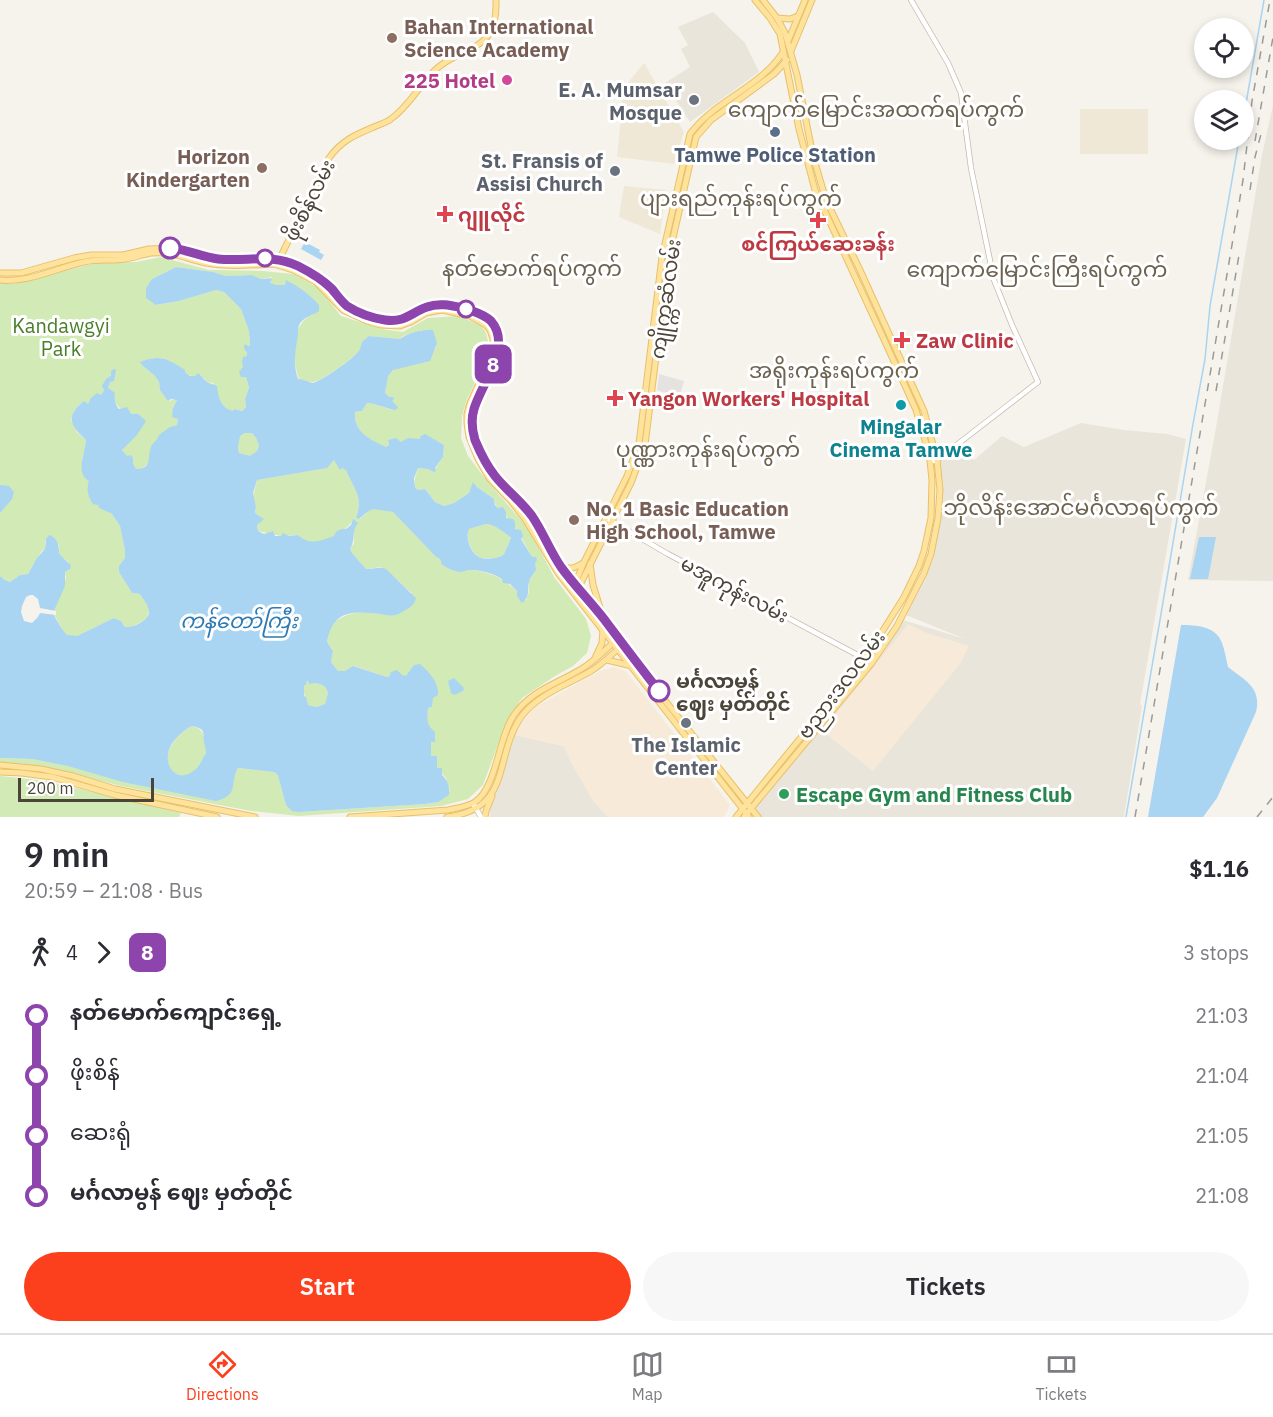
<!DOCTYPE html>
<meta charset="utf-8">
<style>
:root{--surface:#fff;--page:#f7f7f7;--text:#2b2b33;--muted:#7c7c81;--line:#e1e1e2;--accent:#fc3f1d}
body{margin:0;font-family:"IBM Plex Sans","Noto Sans Myanmar",sans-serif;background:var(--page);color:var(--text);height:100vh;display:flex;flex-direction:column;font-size:22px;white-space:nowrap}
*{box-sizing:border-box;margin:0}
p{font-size:20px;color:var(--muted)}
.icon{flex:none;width:33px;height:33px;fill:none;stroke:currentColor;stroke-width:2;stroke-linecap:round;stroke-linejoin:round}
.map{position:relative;height:817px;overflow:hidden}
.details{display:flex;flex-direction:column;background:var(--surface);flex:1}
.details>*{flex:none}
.badge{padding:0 12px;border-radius:9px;font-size:21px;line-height:39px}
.controls{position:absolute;left:1194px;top:18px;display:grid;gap:12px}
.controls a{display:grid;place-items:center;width:60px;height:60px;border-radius:50%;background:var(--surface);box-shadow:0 3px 9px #0003;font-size:30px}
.scale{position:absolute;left:18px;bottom:15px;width:136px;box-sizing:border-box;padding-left:6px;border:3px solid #4b4439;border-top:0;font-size:16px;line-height:21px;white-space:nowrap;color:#4b4439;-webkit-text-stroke:4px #fff;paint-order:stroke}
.map>.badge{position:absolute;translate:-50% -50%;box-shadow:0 0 0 3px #fff}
.legs{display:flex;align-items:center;gap:9px;height:66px;padding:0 24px;font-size:20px}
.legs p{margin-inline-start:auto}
.summary{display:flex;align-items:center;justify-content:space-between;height:102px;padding:0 24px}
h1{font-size:33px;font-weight:600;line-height:45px}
.primary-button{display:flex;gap:12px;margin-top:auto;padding:12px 24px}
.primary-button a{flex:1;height:69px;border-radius:36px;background:var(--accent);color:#fff;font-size:24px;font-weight:600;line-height:69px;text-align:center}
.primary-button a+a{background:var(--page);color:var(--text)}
ul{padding:0 24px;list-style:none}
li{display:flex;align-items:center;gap:21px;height:60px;font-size:22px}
li i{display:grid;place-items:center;width:9px;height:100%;margin:0 8px;background:currentColor}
li i::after{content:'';width:15px;height:15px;margin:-8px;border:4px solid;border-radius:50%;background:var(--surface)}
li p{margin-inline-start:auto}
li:first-child i{background:linear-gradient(#0000 50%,currentColor 0)}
li:last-child i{background:linear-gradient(currentColor 50%,#0000 0)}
.tab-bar{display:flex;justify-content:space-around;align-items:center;height:84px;border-top:2px solid var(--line);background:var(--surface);font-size:16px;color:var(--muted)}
.tab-bar a{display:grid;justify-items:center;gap:3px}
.tab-bar .selected{color:var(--accent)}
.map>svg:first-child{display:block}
</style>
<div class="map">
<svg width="1273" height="817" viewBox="0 0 1273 817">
<rect width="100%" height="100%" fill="#f6f3ec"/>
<g fill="#eae5da">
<polygon points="713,12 745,43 759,72 690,122 665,83 690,67 681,49 688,45 678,27"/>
<polygon points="1273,105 1273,581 1188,580 1217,422 1262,155"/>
<polygon points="1081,423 1124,430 1167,434 1186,439 1140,704 1142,706 1124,817 759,817 753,809 903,620 965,639 906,615 933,560 940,515 938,460 960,442 974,460 1002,436 1024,447"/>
<polygon points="515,735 564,746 572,764 594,802 608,817 490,817 489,807"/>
</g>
<g fill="#f7ead8">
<polygon points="908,624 927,633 969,646 960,664 873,771 822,731"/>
<polygon points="614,667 626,672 730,805 724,817 608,817 594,802 572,764 564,746 515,735 520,726 529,714 539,705 600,671"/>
</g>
<g fill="#efe8d6">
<polygon points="644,63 684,132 674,164 617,157 624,88"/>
<rect x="1080" y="109" width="68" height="45"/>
<polygon points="624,186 666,190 660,234 619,217"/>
</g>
<g fill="#d2eab5">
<path d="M161 257 209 270 263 271 293 274 319 288 341 316 381 329 403 332 428 318 459 316 482 326 486 333 488 341 487 353 482 367 467 399 462 416 461 438 468 456 487 481 528 528 554 577 586 619 591 636 587 653 573 666 555 676 522 698 506 723 483 785 468 799 441 806 299 816 251 811 121 786 49 768 25 764 0 763V758L32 759 229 795C235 787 232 776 238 768L273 772 276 773 278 776 286 805 299 812 425 804 438 802 450 791 446 778 437 768 431 757 430 728 426 722 428 708 432 707 414 665 407 676H402L399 673 387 677 354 666 345 671H338L331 662 333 651 327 642 329 631 335 621 347 615 358 612 395 615 412 593C407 589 385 568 381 567 377 567 372 569 366 569L352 553 350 549 354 543 353 520C347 531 324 544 311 543 306 542 301 539 298 535L281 536 258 531 257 525 260 522 255 512 256 507 253 497 257 480 326 468 334 460 342 468 346 469C353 488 364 496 356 516L360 519 367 512 373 508 393 512 436 557 440 559 442 565C456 573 454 572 469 570 473 570 479 571 483 572 502 576 513 587 526 600L529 592V581L536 570C534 558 521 537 514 526 508 516 496 511 494 499L477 487 474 483 469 493 454 503 444 506 435 502 425 489 418 490 415 487V478L418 468 428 469 434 471 443 457 444 445C431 436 418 440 404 442 398 442 393 441 388 441L389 445 386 448C371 440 353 432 355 412L362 411 367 403H370L393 410 392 401 385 393C386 388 386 382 387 378 394 361 426 364 436 347L422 330 403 336 400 339 369 336C363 340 362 347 358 352 352 359 322 381 313 382 308 383 303 381 299 379 292 361 291 321 313 315L286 281 285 285H276L270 284 272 277 261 279 252 275 226 276 213 272 176 267 152 279 157 305 179 301 216 290 224 292 241 309 249 331 250 346H248L246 377 249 389 245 399 246 407 242 411 235 409 233 411C220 408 218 394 213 383L207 382 204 378C197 376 188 378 184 370 168 359 160 354 141 362L142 365 155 376 159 382 160 390 169 401 176 399 177 400 173 408 178 418 177 425 170 427 150 450C152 459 147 470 136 469L122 450 125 446 131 414C116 408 115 403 108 389L111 376 101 395 91 400 88 404 81 403 74 411 71 420 77 432 86 440 85 450 82 458 99 508 112 514 120 526 125 550V558L119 566V572L132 593 140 594C147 605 156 614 139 623 134 626 131 627 125 627L121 621 114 618 77 636H67C61 630 59 621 54 615L53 613 66 578 65 572 69 570 68 561 62 558 59 553V545L54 538 45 541V549L41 552 28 574 20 575 10 582 5 580 0 576V283L13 284 96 263 136 262Z"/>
<polygon points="246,433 252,433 256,438 259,445 257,451 250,457 239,453 238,447 239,436"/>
<path d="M486 524C498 525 502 532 511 536 510 539 506 552 504 554 501 558 496 558 491 558 490 558 482 558 481 558 471 554 465 537 469 529Z"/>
<path d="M307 681 309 682V684C318 683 325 683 328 693L325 704 316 707 307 705C307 696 302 696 304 685H306Z"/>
<path d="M192 726C202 729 204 733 205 743 205 743 207 751 206 752 206 754 203 758 202 760 197 768 192 777 181 775 175 775 172 772 170 768 162 750 178 734 192 726Z"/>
<polygon points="0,776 46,781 181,813 179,817 0,817"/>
</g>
<polygon fill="#e5e3e0" points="659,374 684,381 679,398 657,390"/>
<g fill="#a9d4f2" fill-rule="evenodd">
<polygon points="305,242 320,250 319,252 324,255 321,260 301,249"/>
<path d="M176 267 213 272 226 276 252 275 261 279 272 278 270 283 276 285H285L286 280C299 287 309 294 319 305V311C312 316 303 317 299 325 298 328 298 332 298 335 295 351 293 364 298 379 303 379 308 382 312 383 319 383 351 360 356 354 360 351 361 346 362 342L369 336 400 339C408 333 423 329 433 330L437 343 430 361 393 370 388 376 385 393 389 397H393L394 399 392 401 398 407 397 409 394 410 370 403H367L362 411 355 412C353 432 371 440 386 447L389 445 388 440 396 438 401 442 408 438 420 439 421 436 425 434 444 445 443 457 435 468 436 471 434 472 428 469 418 468 414 478 415 487 418 490 425 489 435 502 444 506 454 503 469 493 473 482 477 487 494 499 495 505 498 508 503 507 506 512V518L513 519 515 522V529L521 530 523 536 521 539 532 557H536L537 560 535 563 536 570C534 573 532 576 530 579 526 588 532 595 522 603L517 596V591L510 584 503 583 502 579C493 573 480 570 469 570 464 571 460 573 455 571 450 570 446 567 442 565L440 559 436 557 393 512 373 509 367 512 359 519 356 517C364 496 353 488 346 470L342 468 340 470 334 460 327 468 257 480 253 493 256 507 255 512 256 514 264 519 257 525 258 531 264 534 273 531 275 536H281L283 533 289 536 298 535C310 546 320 541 334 536 336 530 339 529 346 529L351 525 353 519 358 523C351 531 356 540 350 549L352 553 366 569C374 569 379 566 386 569L416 598C414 605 411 607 404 611 401 612 398 615 395 615 391 616 385 615 381 614 353 611 333 609 327 642L333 651 331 662 338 671H345L353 666 387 677 390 676 391 672 397 670 402 675 406 676 414 665 420 664C429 672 439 682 438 695L433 698 432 707 428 708C427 719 426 725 435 732V742H431V756H437V768H442V775C448 780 450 788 449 795L438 802 425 804 299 812 292 811 286 805 278 776 276 773 273 772 238 768C229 784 240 795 216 801L123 782 68 766 32 759 0 758V576L5 580 10 582 20 575 28 574 37 558 45 549 46 539 49 535C58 538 59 545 59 553 63 559 68 561 71 566L70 569 65 572V586L53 613C54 616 64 633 67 635L77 636 114 618 121 621 125 627C133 628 145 622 149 614 149 605 144 601 140 594L132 593 119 572V566L125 558V550L120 526 112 514 99 508 98 505 93 504C88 497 86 489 89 481 75 473 85 454 86 440 71 426 64 417 84 401L88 404 91 398 97 393 101 395 104 390 102 386 106 379 111 376V371L114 369 116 370 114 381 110 382 108 388 115 393C114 399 115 405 119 409L127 407 131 414H138L146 421 137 435 122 450 127 456 131 455 133 458V464L136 469C153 469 147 457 151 447 153 442 157 441 159 435L170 427 177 425 178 419 172 417 173 408 177 400 171 399 168 401 160 390 159 382 155 376 142 365 140 362C160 354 168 359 185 370V372L190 376H195L198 373 207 382 217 386C218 397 221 408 233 411L234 409 242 411 246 407 245 399 249 388 246 377H241L239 372 243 367 242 362 243 357 247 356V352C244 349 243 348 245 344L248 346H250L249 331 241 309 224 292 216 290 179 301 156 305 146 298V288L152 279ZM245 433H252L256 438 259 445 257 451 250 456 239 453 238 447 240 436ZM486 524C497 525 502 532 511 537 510 540 506 551 504 554 500 559 487 559 481 558 470 554 465 537 469 529ZM307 681 309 682V684C318 683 325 683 328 693L325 704 316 707 308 705 306 697 304 696V685H306ZM192 726C206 729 203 732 204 743 205 746 206 749 206 753 202 759 199 768 192 772 179 781 166 770 168 755 169 743 182 731 192 726Z"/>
<polygon points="0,485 9,486 14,492 12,499 0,513"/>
<polygon points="1199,537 1216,537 1208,579 1190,579"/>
<path d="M1181 625C1196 625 1216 626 1222 643 1225 651 1226 659 1228 667 1244 680 1262 687 1256 712L1217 798 1203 817H1148Z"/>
<polygon points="454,678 464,688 463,691 454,695 451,693 448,681"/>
</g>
<polygon fill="#f6f3ec" points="30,595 33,595 38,599 40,608 56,611 56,615 40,613 38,617 32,623 24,621 21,612 22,606 26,597"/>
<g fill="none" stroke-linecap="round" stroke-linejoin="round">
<g stroke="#a9d4f2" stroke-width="1.5">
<polyline points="1244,115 1264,0"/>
<polyline points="1126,817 1161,614 1193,424 1205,359 1210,306 1239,140"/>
</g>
<defs>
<g id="minor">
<polyline points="911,0 948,63 961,93 971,168 994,280 1012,325 1038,382 937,460 934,461"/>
<polyline points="606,518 668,554 865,659"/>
<polyline points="474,805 481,817"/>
</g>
<g id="major">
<polyline points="777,18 790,19 798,16"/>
<polyline points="788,41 805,0"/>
<polyline points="791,51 812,0"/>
<path d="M278 262 329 158C342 140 355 135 374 127 380 124 386 123 391 119 409 106 419 86 434 71 463 43 498 55 496 0"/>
<polyline points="0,273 21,273 74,258 91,255 123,255 149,249 176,248 199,255 219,259 273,258 290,263 319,278 331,288 347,305 366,315 382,320 400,320 424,308 442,304 453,306 484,316 491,322 496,330 498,346 493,366 479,395 472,414 473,430 474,438 481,452 493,474 516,497 531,515 560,565 603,618 667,703 758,817"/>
<path d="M0 280C29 283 56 268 84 262 98 259 112 261 125 259 134 258 143 254 152 253 172 251 187 259 206 263 228 267 252 265 274 264L293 270 316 282 343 310 367 321 380 325 400 326 411 322 426 313 442 310 470 316 486 325 490 330 493 339V348L487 366 470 403 467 414V423L469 437 478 459 489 478 511 501 525 519 558 573 749 817"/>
<polyline points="590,564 593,585 602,614"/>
<path d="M561 566C570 570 575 568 583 563"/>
<path d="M574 586 584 562 627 476 639 444 662 257 690 134C714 101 761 87 783 52"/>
<polyline points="577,591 631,483 645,445 668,260 696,137 711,120 774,74 787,60"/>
<polyline points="595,658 602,643 603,630"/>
<polyline points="607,660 628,665"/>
<polyline points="0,765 41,769 73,776 115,789 255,817"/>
<polyline points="0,772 22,773 52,777 115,795 217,817"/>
<path d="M350 817 448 810C457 808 467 807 475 802 497 787 498 738 514 715 531 690 559 683 583 668 594 661 604 651 614 642"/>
<path d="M447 817C513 809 493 758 521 717 538 694 567 685 591 671 601 665 610 656 619 648"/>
<polyline points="485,817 486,811 492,796"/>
<polyline points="736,817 865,659 904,597 919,566 924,551 931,518 932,480 930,461 927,447 916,410 887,346 815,190 799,129 780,34 770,18 755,0"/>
<polyline points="744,817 871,664 897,626 924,573 931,554 938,518 940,490 937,460 924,411 860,270 826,200 813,156 797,75 785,33 777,18 763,0"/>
</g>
</defs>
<use href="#minor" stroke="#c2bbae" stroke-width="6"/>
<use href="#major" stroke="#e6c16a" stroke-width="7"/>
<use href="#minor" stroke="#fff" stroke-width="4.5"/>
<use href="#major" stroke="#ffe39c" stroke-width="5"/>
<g stroke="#9a9a9a" stroke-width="1.5" stroke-dasharray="8 8" stroke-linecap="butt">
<polyline points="1255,141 1273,37"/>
<polyline points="1250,190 1255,157 1261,134"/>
<polyline points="1216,391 1239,255"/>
<polyline points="1135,817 1243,180 1252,101 1270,0"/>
<polyline points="1257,817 1273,797"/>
</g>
</g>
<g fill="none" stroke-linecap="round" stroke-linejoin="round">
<defs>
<path id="line-1" d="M170 248C186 249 202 257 218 259 247 262 271 253 298 266 310 272 322 279 332 289 337 295 341 301 347 306 358 313 372 318 385 320 405 323 410 313 427 307 440 302 453 306 467 309 475 312 484 314 491 321 513 346 481 384 474 409 471 419 472 430 475 440 480 452 487 466 495 476 506 490 521 501 532 516 543 532 550 551 561 567 574 585 590 601 604 619 622 643 640 667 659 691"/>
</defs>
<use href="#line-1" stroke="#fff" stroke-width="14"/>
<use href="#line-1" stroke="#8e44ad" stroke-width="9"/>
</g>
<g fill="#8d6e63" stroke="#fff" stroke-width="2">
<circle cx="392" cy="38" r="6"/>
<circle cx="262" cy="168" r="6"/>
<circle cx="574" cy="520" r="6"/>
</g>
<circle fill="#d1479c" stroke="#fff" stroke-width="2" cx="507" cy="80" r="6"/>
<g fill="#6b7280" stroke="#fff" stroke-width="2">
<circle cx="694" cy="100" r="6"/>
<circle cx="615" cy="171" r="6"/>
<circle cx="686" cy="723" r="6"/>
</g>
<circle fill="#5c6f8a" stroke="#fff" stroke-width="2" cx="775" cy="132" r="6"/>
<g fill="#e0444e" stroke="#fff" stroke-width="2">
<path d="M442 205h6v6h6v6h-6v6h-6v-6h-6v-6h6z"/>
<path d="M815 211h6v6h6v6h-6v6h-6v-6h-6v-6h6z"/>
<path d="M899 331h6v6h6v6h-6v6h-6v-6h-6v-6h6z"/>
<path d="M612 389h6v6h6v6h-6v6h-6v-6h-6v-6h6z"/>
</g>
<g fill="#fff" stroke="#8e44ad" stroke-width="3">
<circle cx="170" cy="248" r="10"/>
<circle cx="265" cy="258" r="8"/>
<circle cx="466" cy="309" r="8"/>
<circle cx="659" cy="691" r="10"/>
</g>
<circle fill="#0f9aa8" stroke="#fff" stroke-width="2" cx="901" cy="405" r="6"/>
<circle fill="#2e9e5b" stroke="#fff" stroke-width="2" cx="784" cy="794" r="6"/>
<g text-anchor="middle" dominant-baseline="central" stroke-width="6" stroke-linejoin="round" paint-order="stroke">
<g font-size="20" font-weight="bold" fill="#785e54" stroke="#fff" text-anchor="start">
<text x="404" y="26">Bahan International<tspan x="404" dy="23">Science Academy</tspan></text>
<text x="250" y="156" text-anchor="end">Horizon<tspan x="250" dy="23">Kindergarten</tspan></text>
<text x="586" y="508">No. 1 Basic Education<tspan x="586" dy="23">High School, Tamwe</tspan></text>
</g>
<g font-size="20" font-weight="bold" fill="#b23c85" stroke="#fff" text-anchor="end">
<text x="495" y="80">225 Hotel</text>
</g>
<g font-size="20" font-weight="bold" fill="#5b616d" stroke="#fff" text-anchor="end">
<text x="682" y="89">E. A. Mumsar<tspan x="682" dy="23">Mosque</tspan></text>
<text x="603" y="160">St. Fransis of<tspan x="603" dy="23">Assisi Church</tspan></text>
<text x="686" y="744" text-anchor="middle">The Islamic<tspan x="686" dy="23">Center</tspan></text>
</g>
<g font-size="20" font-weight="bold" fill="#4e5e75" stroke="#fff">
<text x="775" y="154">Tamwe Police Station</text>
</g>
<g font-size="20" fill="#4b4439" stroke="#fff">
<text transform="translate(309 200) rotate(-63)">ဖိုးစိန်လမ်း</text>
<text transform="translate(665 299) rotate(-82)">ကျိုက္ကဆံလမ်း</text>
<text transform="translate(735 589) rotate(28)">မအူကုန်းလမ်း</text>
<text transform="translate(841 684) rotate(-53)">ဗညားဒလလမ်း</text>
</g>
<g font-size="20" font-weight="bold" fill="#be3a42" stroke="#fff" text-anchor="start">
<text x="458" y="214">ဂျူလိုင်</text>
<text x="818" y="243" text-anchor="middle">စင်ကြယ်ဆေးခန်း</text>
<text x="916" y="340">Zaw Clinic</text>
<text x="628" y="398">Yangon Workers' Hospital</text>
</g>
<g font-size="20" fill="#4a7f2a" stroke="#fff">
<text x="61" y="325">Kandawgyi<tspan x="61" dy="23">Park</tspan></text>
</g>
<g font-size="20" font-weight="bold" fill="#0d838f" stroke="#fff">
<text x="901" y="426">Mingalar<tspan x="901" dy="23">Cinema Tamwe</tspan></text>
</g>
<g font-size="20" font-weight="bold" fill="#4b4439" stroke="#fff" text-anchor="start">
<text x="676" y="680">မင်္ဂလာမွန်<tspan x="676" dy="23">ဈေး မှတ်တိုင်</tspan></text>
</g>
<g font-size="20" font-weight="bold" fill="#27864d" stroke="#fff" text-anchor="start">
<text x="796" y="794">Escape Gym and Fitness Club</text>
</g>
<g font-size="21" font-style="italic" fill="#2e7ab2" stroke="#fff">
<text x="239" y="620">ကန်တော်ကြီး</text>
</g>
<g font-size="22" fill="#6e6250" stroke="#fff">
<text x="876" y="108">ကျောက်မြောင်းအထက်ရပ်ကွက်</text>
<text x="741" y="197">ပျားရည်ကုန်းရပ်ကွက်</text>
<text x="532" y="267">နတ်မောက်ရပ်ကွက်</text>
<text x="1037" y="268">ကျောက်မြောင်းကြီးရပ်ကွက်</text>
<text x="834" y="369">အရိုးကုန်းရပ်ကွက်</text>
<text x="708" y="448">ပုဏ္ဏားကုန်းရပ်ကွက်</text>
<text x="1081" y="506">ဘိုလိန်းအောင်မင်္ဂလာရပ်ကွက်</text>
</g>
</g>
</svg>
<div class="controls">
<a><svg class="icon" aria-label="locate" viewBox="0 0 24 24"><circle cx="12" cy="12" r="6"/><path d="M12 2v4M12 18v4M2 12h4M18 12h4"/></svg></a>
<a><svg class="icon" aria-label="layers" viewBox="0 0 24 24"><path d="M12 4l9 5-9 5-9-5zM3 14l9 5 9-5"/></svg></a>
</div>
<div class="scale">200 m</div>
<b class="badge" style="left:493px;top:364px;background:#8e44ad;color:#fff">8</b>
</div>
<section class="details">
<div class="summary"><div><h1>9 min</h1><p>20:59 – 21:08 · Bus</p></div><b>$1.16</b></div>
<div class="legs"><svg class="icon" aria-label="walk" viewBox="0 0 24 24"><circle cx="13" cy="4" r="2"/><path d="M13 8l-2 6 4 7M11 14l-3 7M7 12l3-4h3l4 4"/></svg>4<svg class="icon" aria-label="forward" viewBox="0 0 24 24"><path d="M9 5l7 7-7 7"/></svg><b class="badge" style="background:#8e44ad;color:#fff">8</b><p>3 stops</p></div>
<ul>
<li><i style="color:#8e44ad"></i><b>နတ်မောက်ကျောင်းရှေ့</b><p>21:03</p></li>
<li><i style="color:#8e44ad"></i><span>ဖိုးစိန်</span><p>21:04</p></li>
<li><i style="color:#8e44ad"></i><span>ဆေးရုံ</span><p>21:05</p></li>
<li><i style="color:#8e44ad"></i><b>မင်္ဂလာမွန် ဈေး မှတ်တိုင်</b><p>21:08</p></li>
</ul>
<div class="primary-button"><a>Start</a><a>Tickets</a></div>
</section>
<nav class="tab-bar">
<a class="selected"><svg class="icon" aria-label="directions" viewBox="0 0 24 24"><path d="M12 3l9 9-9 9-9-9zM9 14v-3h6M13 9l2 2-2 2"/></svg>Directions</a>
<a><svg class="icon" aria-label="map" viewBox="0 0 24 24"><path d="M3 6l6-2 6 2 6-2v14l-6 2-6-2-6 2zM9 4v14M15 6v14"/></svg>Map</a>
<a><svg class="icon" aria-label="tickets" viewBox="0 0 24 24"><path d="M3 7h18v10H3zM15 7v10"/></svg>Tickets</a>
</nav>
